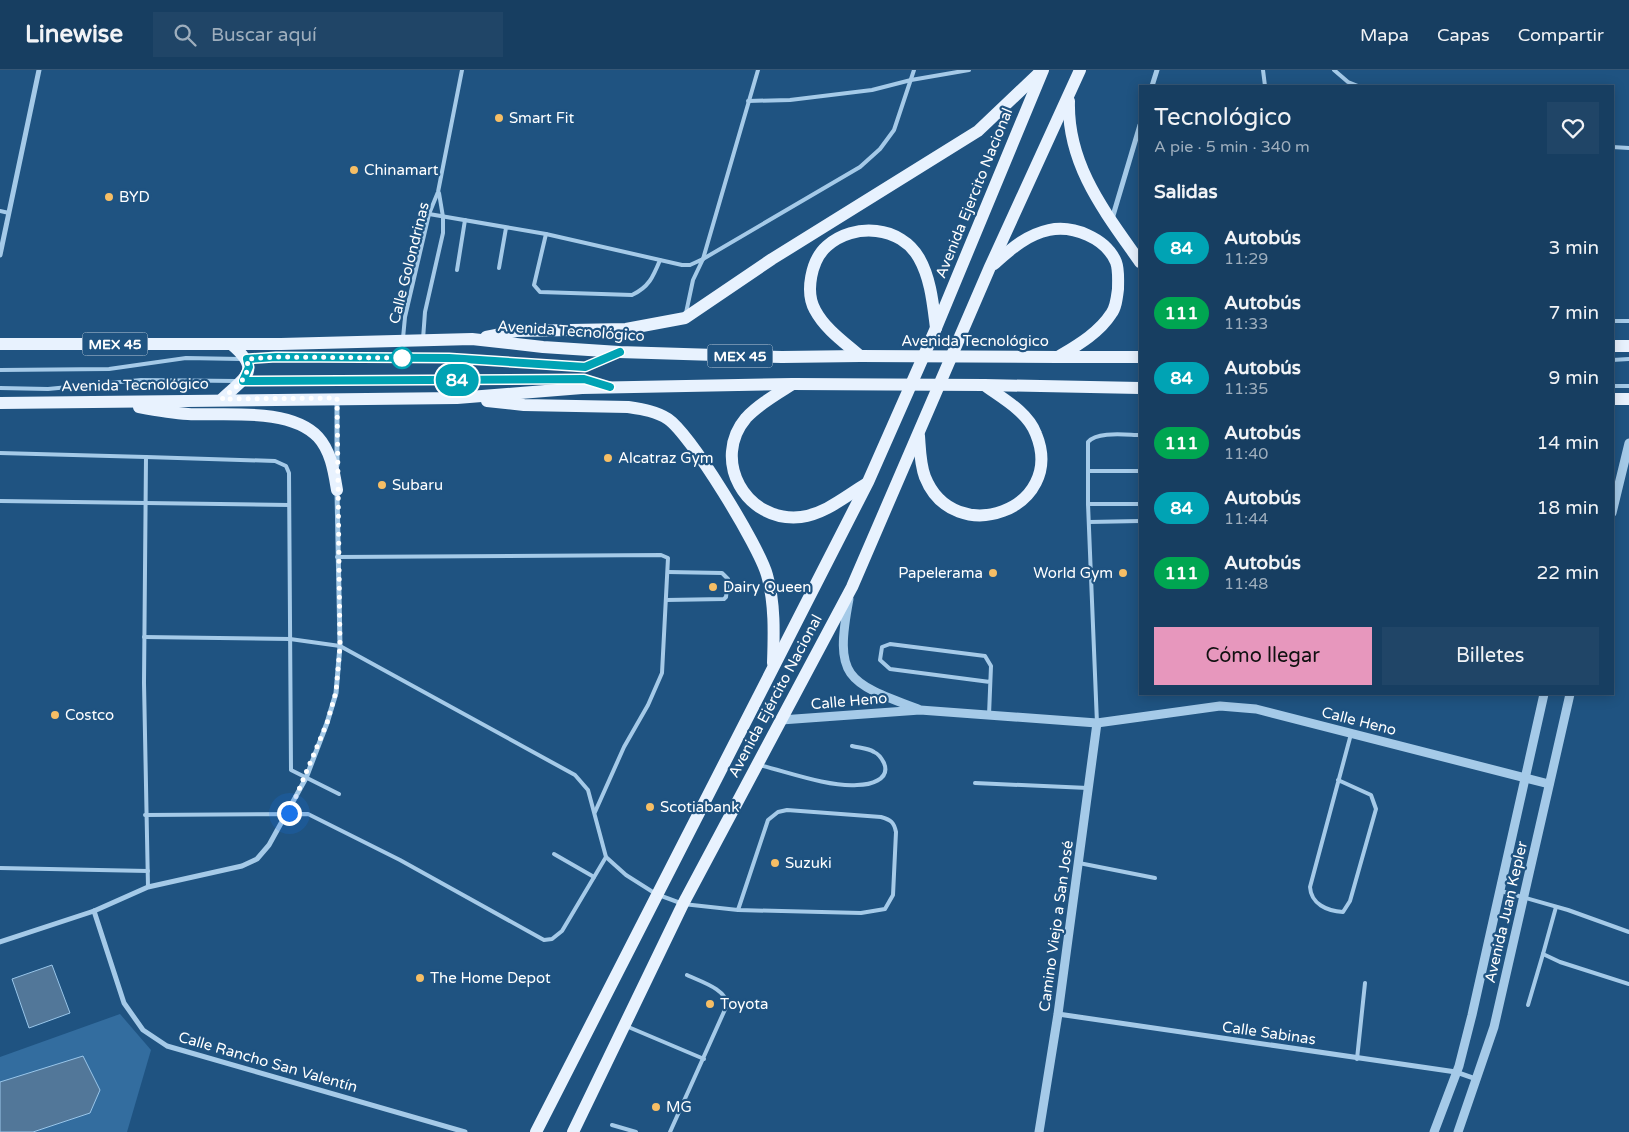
<!DOCTYPE html>
<html lang="es">
<meta charset="utf-8">
<style>
:root{--surface:#173e61;--page:#204567;--text:#f1f3f6;--muted:#9eaebd;--line:#365776;--accent:#e797bd}
body{margin:0;font-family:"Varela Round",sans-serif;background:var(--page);color:var(--text);height:100vh;display:flex;flex-direction:column;font-size:19px;white-space:nowrap}
*{box-sizing:border-box;margin:0}
p{font-size:16px;color:var(--muted)}
.icon{flex:none;width:28px;height:28px;fill:none;stroke:currentColor;stroke-width:2;stroke-linecap:round;stroke-linejoin:round}
.map{position:relative;flex:1;overflow:hidden}
.sheet{position:absolute;left:1139px;top:15px;width:475px;height:610px;display:flex;flex-direction:column;background:var(--surface);border-radius:0px;box-shadow:0 2px 12px #0003,0 0 0 1px var(--line)}
.sheet>*{flex:none}
.badge{padding:0 10px;border-radius:16px;font-size:18px;line-height:32px}
.you{position:absolute;width:25px;height:25px;margin:-12px;border:4px solid #fff;border-radius:50%;background:#1a73e8;box-shadow:0 0 0 8px #1a73e833}
.map>.badge{position:absolute;translate:-50% -50%;box-shadow:0 0 0 2px #fff}
h2{padding:0 15px;font-size:19px;line-height:45px}
.round{display:grid;place-items:center;flex:none;width:52px;height:52px;border-radius:0px;background:var(--page)}
.head{display:flex;align-items:center;justify-content:space-between;height:85px;padding:0 15px}
h1{font-size:24px;font-weight:600;line-height:38px}
.primary-button{display:flex;gap:10px;margin-top:auto;padding:10px 15px}
.primary-button a{flex:1;height:58px;border-radius:0px;background:var(--accent);color:#111;font-size:20px;font-weight:600;line-height:58px;text-align:center}
.primary-button a+a{background:var(--page);color:var(--text)}
ul{padding:0;list-style:none}
li{display:flex;align-items:center;gap:15px;height:65px;padding:0 15px}
li div{flex:1}
li b{display:block;font-size:19px}
li em{font-style:normal}
li .badge{min-width:55px;font-weight:700;text-align:center}
header{display:flex;align-items:center;gap:30px;box-sizing:border-box;height:70px;padding:0 25px;background:var(--surface);border-bottom:1px solid var(--line)}
header strong{font-size:24px}
nav{display:flex;gap:28px;margin-inline-start:auto;font-size:18px}
.search{width:350px;height:45px;background:var(--page);display:flex;align-items:center;gap:12px;box-sizing:border-box;padding:0 18px;border-radius:0px;color:var(--muted);font-size:19px}
.map>svg:first-child{display:block}
</style>
<header>
<strong>Linewise</strong>
<div class="search"><svg class="icon" aria-label="search" viewBox="0 0 24 24"><circle cx="10" cy="10" r="6"/><path d="M15 15l6 6"/></svg>Buscar aquí</div>
<nav><a>Mapa</a><a>Capas</a><a>Compartir</a></nav>
</header>
<div class="map">
<svg width="1629" height="1062" viewBox="0 0 1629 1062">
<rect width="100%" height="100%" fill="#1f5381"/>
<polygon fill="#336d9f" points="120,944 151,980 127,1062 0,1062 0,987"/>
<g fill="#527799" stroke="#99c6ea">
<polygon points="52,895 70,943 29,958 12,909"/>
<polygon points="83,986 100,1020 90,1043 33,1062 0,1062 0,1012"/>
</g>
<g fill="none" stroke-linecap="round" stroke-linejoin="round">
<g stroke="#a5cae8" stroke-width="4">
<polyline points="1263,0 1265,16"/>
<polyline points="1334,0 1348,12 1358,16"/>
<polyline points="748,31 790,30 872,20 911,10 969,0"/>
<polyline points="1612,77 1629,78"/>
<polyline points="0,141 9,143"/>
<polyline points="429,144 546,164 682,195 690,195 703,189 693,210 686,243"/>
<path d="M546 164 534 215 540 222 632 225C649 217 653 207 660 190"/>
<polyline points="703,189 860,97 880,79 894,60 914,0"/>
<polyline points="703,189 758,0"/>
<polyline points="499,198 506,158"/>
<polyline points="457,200 465,150"/>
<polyline points="1612,251 1629,251"/>
<polyline points="403,268 405,247 429,144 438,122 462,0"/>
<polyline points="423,269 425,242 443,163 443,147 439,123"/>
<polyline points="248,289 276,287 449,288 585,297 611,286"/>
<polyline points="1612,290 1629,289"/>
<polyline points="0,300 109,299 186,288 241,289"/>
<polyline points="247,311 584,309 594,313"/>
<polyline points="1612,316 1629,316"/>
<polyline points="0,318 48,319 141,310 237,311"/>
<polyline points="0,383 146,387 144,613 148,817"/>
<polyline points="146,387 275,391 286,396 289,403 291,700 339,724"/>
<polyline points="1088,401 1140,401"/>
<polyline points="0,431 289,435"/>
<polyline points="1088,434 1140,434"/>
<polyline points="1089,452 1140,451"/>
<polyline points="337,487 661,485 668,488 662,603 648,635 624,677 595,742"/>
<polyline points="666,530 724,529 726,527 728,509 722,503 668,502"/>
<path d="M144 567 290 569 340 576 575 705 588 720 606 787 626 805 656 824 683 834 738 840 861 843 885 839 893 825 896 762C894 752 891 750 881 747L787 740 778 742 768 750 738 840"/>
<polyline points="989,645 991,596 985,586 890,574 882,577 880,590 890,599 990,612"/>
<path d="M1097 653 1088 434V372C1097 361 1127 365 1140 365"/>
<path d="M759 695C788 702 828 717 857 715 869 715 891 710 884 693 882 689 879 684 874 682 868 678 859 678 852 676"/>
<path d="M1338 710 1371 725 1376 739 1350 831 1343 842C1327 841 1311 834 1310 817L1351 664"/>
<polyline points="975,713 1088,718"/>
<polyline points="145,745 308,744 400,790 544,870 552,869 562,861 606,787"/>
<polyline points="554,784 594,807"/>
<polyline points="1079,793 1155,808"/>
<polyline points="0,798 148,801"/>
<polyline points="1501,821 1568,840 1629,862"/>
<polyline points="1556,837 1543,884 1560,892 1629,914"/>
<polyline points="1528,935 1543,884"/>
<polyline points="626,956 704,989"/>
<polyline points="1357,989 1365,913"/>
<polyline points="612,1055 636,1062"/>
<path d="M670 1062 727 935C727 919 699 911 687 905"/>
</g>
<g stroke="#a5cae8" stroke-width="5">
<polyline points="1152,16 1157,0"/>
<polyline points="1112,149 1140,55"/>
<polyline points="0,185 39,0"/>
<polyline points="337,329 337,395"/>
<polyline points="94,841 124,933 143,960 167,976 465,1062"/>
<polyline points="0,872 94,841 148,817 242,796 257,789 269,775 306,708 327,653 336,623 340,576 337,421"/>
<polyline points="1058,944 1456,1002 1476,1009"/>
</g>
<g stroke="#a5cae8" stroke-width="9">
<polyline points="1612,443 1629,373"/>
<path d="M849 529C834 608 846 612 918 639"/>
<polyline points="781,650 920,640 1097,653 1220,636 1256,639 1549,714"/>
<polyline points="1039,1062 1058,944 1097,653"/>
<polyline points="1434,1062 1459,996 1472,945 1544,624"/>
<polyline points="1458,1062 1494,957 1570,624"/>
</g>
<g stroke="#e8f2fe" stroke-width="12">
<path d="M1069 31C1067 95 1105 142 1140 192"/>
<path d="M994 194C1011 179 1026 165 1049 160 1073 155 1106 168 1116 192 1119 200 1118 210 1118 219 1117 227 1116 238 1111 244 1099 263 1076 276 1058 287"/>
<polyline points="486,267 516,261 626,259 685,248 772,189 978,61 1037,5"/>
<polyline points="0,274 281,274 472,269 543,277 619,282 782,287 860,286"/>
<polyline points="1612,276 1629,276"/>
<path d="M860 286C844 272 825 259 815 240 805 222 811 190 827 176 854 152 901 156 919 188 931 209 933 235 936 258"/>
<polyline points="1058,287 1140,287"/>
<path d="M793 314C777 324 759 334 746 348 711 389 745 453 801 447 825 444 846 426 866 414"/>
<polyline points="984,315 1140,318"/>
<path d="M222 329C245 307 263 301 231 274"/>
<polyline points="1612,329 1629,329"/>
<path d="M487 331 524 335 628 337C641 339 656 341 668 349 691 365 759 476 767 505 775 533 774 564 773 593"/>
<polyline points="0,333 457,328 582,318 793,314"/>
<path d="M139 337C155 340 172 343 188 344 225 346 290 337 318 367 331 381 334 402 337 420"/>
<path d="M919 366C920 379 920 394 925 407 954 480 1067 439 1036 364 1028 342 1002 328 984 315"/>
<polyline points="536,1062 868,412 936,258 1043,0"/>
<polyline points="573,1062 683,834 852,517 990,197 1080,0"/>
</g>
<g stroke="#e8f2fe" stroke-width="12">
<polyline points="860,286 1058,287"/>
<polyline points="793,314 984,315"/>
</g>
</g>
<g fill="none" stroke-linecap="round" stroke-linejoin="round">
<defs>
<polyline id="line" points="610,317 584,309 243,311 249,297 247,289 276,287 449,288 585,297 620,282"/>
</defs>
<use href="#line" stroke="#fff" stroke-width="11"/>
<use href="#line" stroke="#00a3b4" stroke-width="8"/>
<path stroke="#fff" stroke-width="5" stroke-dasharray="0 9" d="M289 743 327 653 336 622 340 576 337 328 222 329C235 317 251 309 247 289L276 287 406 288H402"/>
</g>
<g fill="#f6be65" stroke="#1f5381" stroke-width="2">
<circle cx="499" cy="48" r="5"/>
<circle cx="354" cy="100" r="5"/>
<circle cx="109" cy="127" r="5"/>
<circle cx="608" cy="388" r="5"/>
<circle cx="382" cy="415" r="5"/>
<circle cx="993" cy="503" r="5"/>
<circle cx="1123" cy="503" r="5"/>
<circle cx="713" cy="517" r="5"/>
<circle cx="55" cy="645" r="5"/>
<circle cx="650" cy="737" r="5"/>
<circle cx="775" cy="793" r="5"/>
<circle cx="420" cy="908" r="5"/>
<circle cx="710" cy="934" r="5"/>
<circle cx="656" cy="1037" r="5"/>
</g>
<circle fill="#fff" stroke="#00a3b4" stroke-width="2.5" cx="402" cy="288" r="10"/>
<g text-anchor="middle" dominant-baseline="central" stroke-width="4.5" stroke-linejoin="round" paint-order="stroke">
<g fill="#1f5381" stroke="#bccbd9" stroke-width="1">
<rect x="82.5" y="262.5" width="65" height="23" rx="4"/>
<rect x="707.5" y="274.5" width="65" height="23" rx="4"/>
</g>
<g font-size="14" font-weight="bold" fill="#fff">
<text x="115" y="274">MEX 45</text>
<text x="740" y="286">MEX 45</text>
</g>
<g font-size="15" fill="#fff" stroke="#1f5381" text-anchor="start">
<text x="509" y="48">Smart Fit</text>
<text x="364" y="100">Chinamart</text>
<text x="119" y="127">BYD</text>
<text x="618" y="388">Alcatraz Gym</text>
<text x="392" y="415">Subaru</text>
<text x="983" y="503" text-anchor="end">Papelerama</text>
<text x="1113" y="503" text-anchor="end">World Gym</text>
<text x="723" y="517">Dairy Queen</text>
<text x="65" y="645">Costco</text>
<text x="660" y="737">Scotiabank</text>
<text x="785" y="793">Suzuki</text>
<text x="430" y="908">The Home Depot</text>
<text x="720" y="934">Toyota</text>
<text x="666" y="1037">MG</text>
</g>
<g font-size="15" fill="#fff" stroke="#1f5381">
<text transform="translate(974 123) rotate(-68)">Avenida Ejercito Nacional</text>
<text transform="translate(409 193) rotate(-76)">Calle Golondrinas</text>
<text transform="translate(571 261) rotate(4)">Avenida Tecnológico</text>
<text x="975" y="271">Avenida Tecnológico</text>
<text transform="translate(135 315) rotate(-1)">Avenida Tecnológico</text>
<text transform="translate(775 626) rotate(-62)">Avenida Ejército Nacional</text>
<text transform="translate(849 631) rotate(-5)">Calle Heno</text>
<text transform="translate(1359 651) rotate(14)">Calle Heno</text>
<text transform="translate(1506 842) rotate(-77)">Avenida Juan Kepler</text>
<text transform="translate(1056 856) rotate(-82)">Camino Viejo a San José</text>
<text transform="translate(1269 963) rotate(8)">Calle Sabinas</text>
<text transform="translate(268 992) rotate(16)">Calle Rancho San Valentín</text>
</g>
</g>
</svg>
<div class="you" style="left:289px;top:743px"></div>
<b class="badge" style="left:457px;top:310px;background:#00a3b4;color:#fff">84</b>
<section class="sheet">
<div class="head"><div><h1>Tecnológico</h1><p>A pie · 5 min · 340 m</p></div><a class="round"><svg class="icon" aria-label="heart" viewBox="0 0 24 24"><path d="M12 20l-8-8c-3-5 5-10 8-4 3-6 11-1 8 4z"/></svg></a></div>
<h2>Salidas</h2>
<ul>
<li><span class="badge" style="background:#00a3b4;color:#fff">84</span><div><b>Autobús</b><p>11:29</p></div><em>3 min</em></li>
<li><span class="badge" style="background:#00a651;color:#fff">111</span><div><b>Autobús</b><p>11:33</p></div><em>7 min</em></li>
<li><span class="badge" style="background:#00a3b4;color:#fff">84</span><div><b>Autobús</b><p>11:35</p></div><em>9 min</em></li>
<li><span class="badge" style="background:#00a651;color:#fff">111</span><div><b>Autobús</b><p>11:40</p></div><em>14 min</em></li>
<li><span class="badge" style="background:#00a3b4;color:#fff">84</span><div><b>Autobús</b><p>11:44</p></div><em>18 min</em></li>
<li><span class="badge" style="background:#00a651;color:#fff">111</span><div><b>Autobús</b><p>11:48</p></div><em>22 min</em></li>
</ul>
<div class="primary-button"><a>Cómo llegar</a><a>Billetes</a></div>
</section>
</div>
